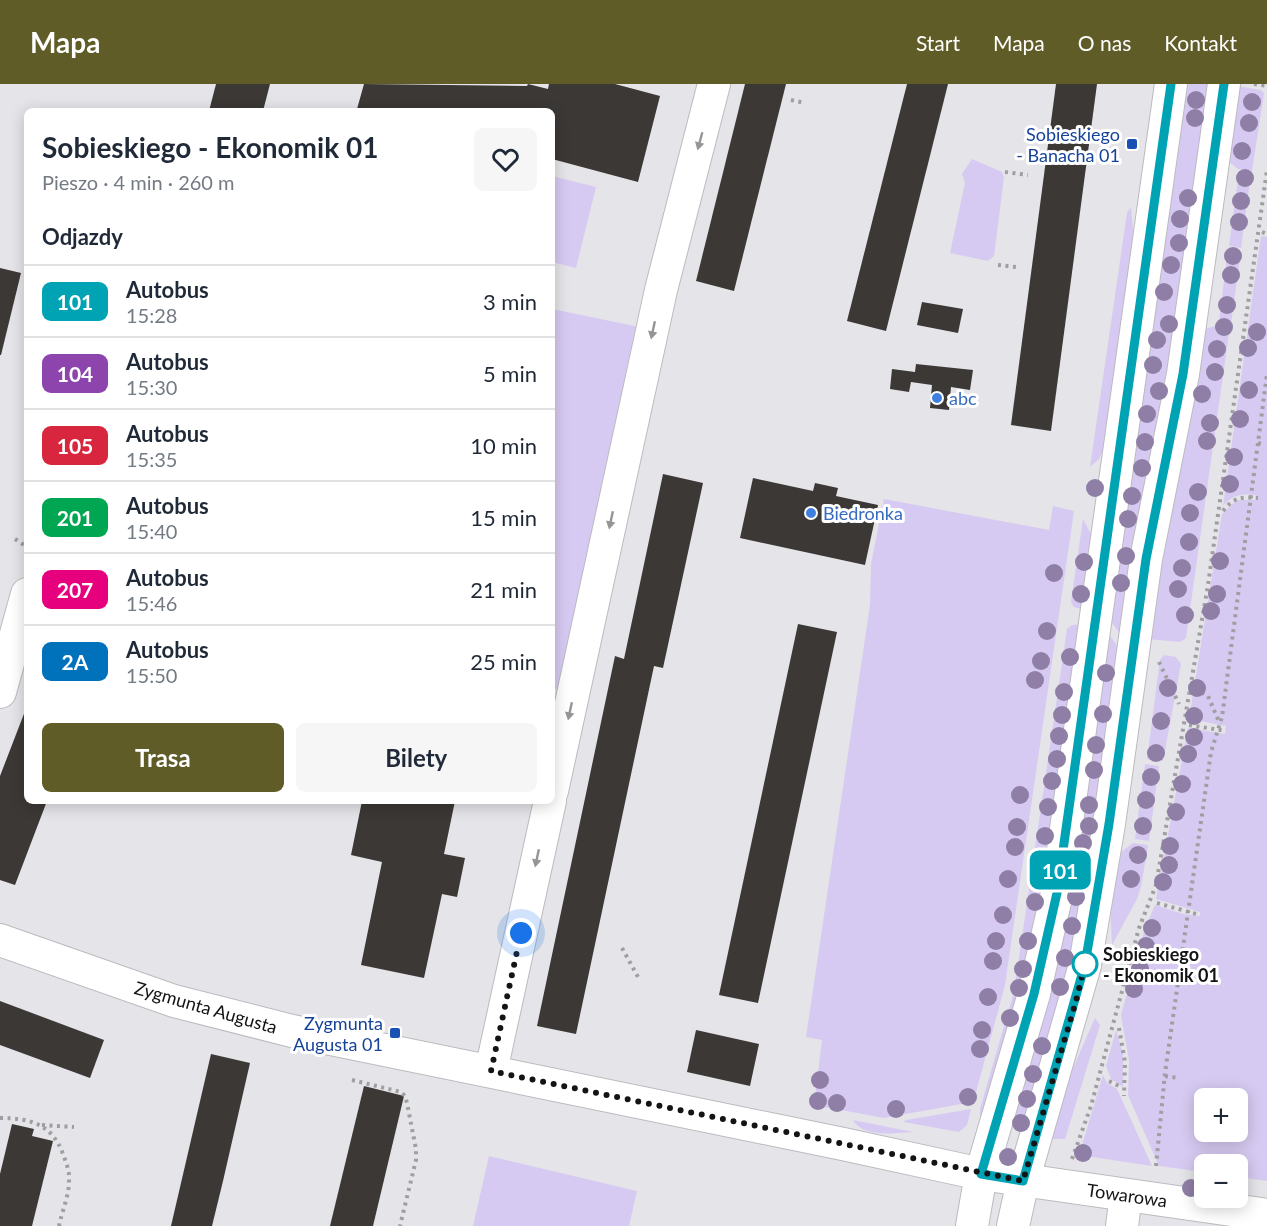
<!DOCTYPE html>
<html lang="pl">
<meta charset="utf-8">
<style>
:root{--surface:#fff;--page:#f6f6f7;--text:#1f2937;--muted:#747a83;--line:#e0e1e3;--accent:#605c28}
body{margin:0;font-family:Lato,sans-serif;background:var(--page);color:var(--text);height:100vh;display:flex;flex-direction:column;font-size:22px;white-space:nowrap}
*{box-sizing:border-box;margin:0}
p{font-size:20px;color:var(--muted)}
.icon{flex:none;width:33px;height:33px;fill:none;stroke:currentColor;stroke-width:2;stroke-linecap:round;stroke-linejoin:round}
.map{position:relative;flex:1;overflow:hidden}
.panel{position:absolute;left:24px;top:24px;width:531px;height:696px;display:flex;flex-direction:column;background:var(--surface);border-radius:9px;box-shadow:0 3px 15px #0003}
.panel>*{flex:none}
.badge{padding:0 12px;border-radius:9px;font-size:21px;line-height:39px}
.tools{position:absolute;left:1194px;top:1004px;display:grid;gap:12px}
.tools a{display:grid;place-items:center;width:54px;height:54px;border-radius:9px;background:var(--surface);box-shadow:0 3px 15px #0003;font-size:30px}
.you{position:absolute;width:30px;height:30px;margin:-15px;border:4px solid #fff;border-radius:50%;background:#1a73e8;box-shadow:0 0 0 9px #1a73e833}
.map>.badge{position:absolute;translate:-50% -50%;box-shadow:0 0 0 3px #fff}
h2{padding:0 18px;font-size:22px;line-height:54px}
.round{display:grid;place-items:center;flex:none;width:63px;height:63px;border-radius:9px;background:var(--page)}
.summary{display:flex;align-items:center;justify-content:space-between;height:102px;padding:0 18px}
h1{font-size:28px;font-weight:700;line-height:45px}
.primary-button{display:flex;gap:12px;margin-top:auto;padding:12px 18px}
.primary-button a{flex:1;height:69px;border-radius:9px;background:var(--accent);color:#fff;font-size:24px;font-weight:700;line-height:69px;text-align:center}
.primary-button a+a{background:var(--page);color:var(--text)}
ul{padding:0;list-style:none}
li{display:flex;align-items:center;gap:18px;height:72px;padding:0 18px;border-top:2px solid var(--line)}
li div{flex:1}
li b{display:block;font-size:22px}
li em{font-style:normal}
li .badge{min-width:66px;font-weight:700;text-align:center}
header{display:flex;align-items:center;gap:36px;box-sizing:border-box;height:84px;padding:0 30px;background:var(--accent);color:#fff}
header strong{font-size:28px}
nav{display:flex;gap:33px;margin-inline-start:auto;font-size:21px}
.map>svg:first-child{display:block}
</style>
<header>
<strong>Mapa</strong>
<nav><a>Start</a><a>Mapa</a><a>O nas</a><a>Kontakt</a></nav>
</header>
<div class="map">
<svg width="1267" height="1142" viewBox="0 0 1267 1142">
<rect width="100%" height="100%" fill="#e5e4e8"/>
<g fill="#d7caf2" fill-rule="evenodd">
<polygon points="1183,0 1211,0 1170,284 1120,550 1108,533"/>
<polygon points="1236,2 1261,6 1264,9 1252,87 1238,85 1226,75"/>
<polygon points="972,75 1002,88 1004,93 994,172 988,177 950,169 965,99 962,90"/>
<polygon points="1239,88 1251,90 1241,164 1229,162"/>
<polygon points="552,92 596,103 576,184 552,178"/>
<polygon points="1131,123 1134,158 1106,360 1099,375 1090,383 1127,129"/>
<path d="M1261 152 1267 153V1097L1238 1093V1080H1204V1088L1159 1082 1128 1011 1129 977 1121 931 1145 844 1155 821 1183 830 1200 832V828L1156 815 1188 644 1225 650 1226 642 1189 635 1222 430 1237 416H1257L1258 412C1244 409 1233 410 1223 422ZM1204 1014H1238V1047H1204Z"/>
<polygon points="1228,165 1241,167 1231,239 1219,237"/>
<polygon points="552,225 644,244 563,606 552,604"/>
<polygon points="1218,241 1230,242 1186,554 1180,558 1147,555 1202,246"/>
<polygon points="884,415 1049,446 1053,422 1074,427 1005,901 975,1012 972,1018 884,1034 814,1021 822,956 806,953 870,521 871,480"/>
<polygon points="1083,435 1092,452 1084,526 1074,523 1071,518"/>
<polygon points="1082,540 1037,842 984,1034 980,1031 980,1025 1014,908 1067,545 1072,541"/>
<polygon points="1106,546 1120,566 1076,863 1024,1047 1009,1042"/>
<polygon points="1164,571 1176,573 1181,580 1163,677 1147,675 1160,576"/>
<polygon points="1145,680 1159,682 1149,757 1135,755"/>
<polygon points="1133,759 1148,761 1141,803 1137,815 1112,861 1110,819 1120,769"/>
<polygon points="1095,934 1100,941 1065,1055 1048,1055 1064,1005"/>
<polygon points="1116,946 1123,970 1123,1003 1111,995 1106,982"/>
<polygon points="1103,991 1107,999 1117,1005 1152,1082 1079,1071"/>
<polygon points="971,1025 967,1041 959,1048 903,1038 906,1036"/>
<path d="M853 1036 913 1048C895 1049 863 1054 853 1036Z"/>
<polygon points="489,1072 637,1107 629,1142 473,1142"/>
</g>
<g fill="#3b3836">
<polygon points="216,0 270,0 263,27 209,27"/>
<polygon points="364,0 527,2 528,0 548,5 549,0 615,0 660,12 638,98 552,75 552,27 366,27 357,25"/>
<polygon points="745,0 786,0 734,207 696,197"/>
<polygon points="907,0 948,0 886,247 847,237"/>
<polygon points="1056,0 1097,0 1051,347 1011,341"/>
<polygon points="0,184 21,189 1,271 0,271"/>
<polygon points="922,218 963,225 958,249 917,241"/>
<polygon points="916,280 973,286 970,306 951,303 949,326 930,324 932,301 911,298 909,308 890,305 892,285 915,288"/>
<polygon points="663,390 703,399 663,584 654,582 576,950 537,942 615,572 624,575"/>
<polygon points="753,394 813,407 815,399 838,404 836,412 878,421 865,481 740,454"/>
<polygon points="798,540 837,548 758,919 719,911"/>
<polygon points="27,622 27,717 47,717 15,801 0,796 0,692"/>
<polygon points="362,717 455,717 444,770 465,774 457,813 442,810 424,894 361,881 382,778 351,771"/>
<polygon points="0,917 104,956 90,994 0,961"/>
<polygon points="696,946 759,960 750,1002 687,988"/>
<polygon points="211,970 250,979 223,1097 212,1142 171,1142"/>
<polygon points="364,1002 404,1012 373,1142 330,1142"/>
<polygon points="12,1040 34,1045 32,1052 53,1057 32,1142 0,1142 0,1090"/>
</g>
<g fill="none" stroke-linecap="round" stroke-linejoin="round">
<defs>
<g id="minor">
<polyline points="0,608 27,510"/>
<polyline points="552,707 661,206 714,0"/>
<polyline points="0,856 174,917 292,947 843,1060 981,1090 1267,1131"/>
<polyline points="491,987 550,717"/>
<polyline points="972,1142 981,1090 1034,910 1057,809 1171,0"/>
<polyline points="1013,1142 1023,1097 1085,881 1109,740 1146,475 1183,290 1224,0"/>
<polyline points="1122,1142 1126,1111"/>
</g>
</defs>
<use href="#minor" stroke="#bcbabf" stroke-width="34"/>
<g stroke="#9f9ea1" stroke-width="4" stroke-dasharray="3 4.5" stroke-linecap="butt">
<polyline points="1254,0 1267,2"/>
<polyline points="791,16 805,19"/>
<polyline points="1005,88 1028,91"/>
<polyline points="1262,148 1267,150"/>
<polyline points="998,181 1016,183"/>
<polyline points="26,319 27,319"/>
<polyline points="1258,359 1265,361"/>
<path d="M1223 427C1234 413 1241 413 1258 414"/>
<polyline points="15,455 24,461"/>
<polyline points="1159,578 1179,620"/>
<polyline points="1195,605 1208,612 1220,640"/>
<polyline points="1189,641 1226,647"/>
<polyline points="1157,819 1200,831"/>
<polyline points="622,864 638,893"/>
<polyline points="1119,944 1125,978 1124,1012"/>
<polyline points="1165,992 1178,994"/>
<polyline points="352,996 401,1008 405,1012 407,1019 416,1065 416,1076 400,1142"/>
<polyline points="1109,997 1119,1002"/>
<path d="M0 1034C30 1034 52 1040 63 1070 66 1079 70 1087 69 1097 69 1112 62 1127 59 1142"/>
<polyline points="42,1041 74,1043"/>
<polyline points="1072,1075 1091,1022 1139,844 1156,801 1208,501 1267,86"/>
<polyline points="1156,1082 1165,989 1211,668 1222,633 1267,290"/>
</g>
<use href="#minor" stroke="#fff" stroke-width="32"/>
</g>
<g fill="#8f7fa6">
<circle cx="1196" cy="16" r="9"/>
<circle cx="1252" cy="18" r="9"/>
<circle cx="1195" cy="34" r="9"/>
<circle cx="1249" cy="39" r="9"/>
<circle cx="1242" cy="67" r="9"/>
<circle cx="1245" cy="94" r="9"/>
<circle cx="1188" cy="114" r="9"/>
<circle cx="1241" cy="117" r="9"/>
<circle cx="1180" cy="135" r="9"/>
<circle cx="1239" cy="138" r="9"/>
<circle cx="1179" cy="159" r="9"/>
<circle cx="1233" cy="172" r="9"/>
<circle cx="1171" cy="181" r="9"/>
<circle cx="1231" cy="191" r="9"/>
<circle cx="1164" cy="208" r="9"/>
<circle cx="1227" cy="221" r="9"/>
<circle cx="1169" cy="240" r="9"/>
<circle cx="1224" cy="243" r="9"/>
<circle cx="1257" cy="248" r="9"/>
<circle cx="1157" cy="256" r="9"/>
<circle cx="1248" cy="264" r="9"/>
<circle cx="1217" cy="265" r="9"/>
<circle cx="1153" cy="281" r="9"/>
<circle cx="1215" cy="288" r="9"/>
<circle cx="1249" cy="306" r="9"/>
<circle cx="1159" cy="307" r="9"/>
<circle cx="1202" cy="310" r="9"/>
<circle cx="1147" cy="330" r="9"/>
<circle cx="1240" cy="335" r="9"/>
<circle cx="1210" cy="339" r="9"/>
<circle cx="1207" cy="357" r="9"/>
<circle cx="1145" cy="358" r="9"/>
<circle cx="1234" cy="373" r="9"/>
<circle cx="1142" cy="384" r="9"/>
<circle cx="1230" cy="400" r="9"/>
<circle cx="1095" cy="404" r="9"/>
<circle cx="1198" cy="408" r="9"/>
<circle cx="1132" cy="412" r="9"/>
<circle cx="1190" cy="429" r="9"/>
<circle cx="1128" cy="435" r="9"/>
<circle cx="1189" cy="458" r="9"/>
<circle cx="1126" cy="472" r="9"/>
<circle cx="1220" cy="477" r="9"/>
<circle cx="1084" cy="478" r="9"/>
<circle cx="1182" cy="484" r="9"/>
<circle cx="1054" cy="489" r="9"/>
<circle cx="1121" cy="499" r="9"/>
<circle cx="1178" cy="505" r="9"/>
<circle cx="1081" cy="510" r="9"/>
<circle cx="1217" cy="510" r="9"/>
<circle cx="1211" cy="527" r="9"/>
<circle cx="1185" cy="531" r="9"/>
<circle cx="1047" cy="547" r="9"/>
<circle cx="1070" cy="573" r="9"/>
<circle cx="1041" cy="577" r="9"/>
<circle cx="1106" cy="589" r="9"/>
<circle cx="1035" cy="596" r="9"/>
<circle cx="1168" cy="604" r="9"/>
<circle cx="1197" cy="604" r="9"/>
<circle cx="1064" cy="608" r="9"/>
<circle cx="1103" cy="630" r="9"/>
<circle cx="1062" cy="631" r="9"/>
<circle cx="1194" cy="632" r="9"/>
<circle cx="1161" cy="637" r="9"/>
<circle cx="1059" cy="652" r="9"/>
<circle cx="1194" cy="653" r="9"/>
<circle cx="1096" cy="661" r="9"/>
<circle cx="1156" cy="669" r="9"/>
<circle cx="1188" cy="670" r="9"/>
<circle cx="1057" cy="675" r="9"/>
<circle cx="1094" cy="686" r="9"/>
<circle cx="1151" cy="693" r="9"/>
<circle cx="1052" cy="697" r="9"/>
<circle cx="1182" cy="700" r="9"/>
<circle cx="1020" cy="711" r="9"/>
<circle cx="1146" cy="716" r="9"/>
<circle cx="1089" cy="721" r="9"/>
<circle cx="1048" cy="723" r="9"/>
<circle cx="1176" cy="728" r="9"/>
<circle cx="1089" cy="742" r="9"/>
<circle cx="1143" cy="742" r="9"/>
<circle cx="1017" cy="743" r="9"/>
<circle cx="1045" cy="752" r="9"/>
<circle cx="1083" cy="759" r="9"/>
<circle cx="1170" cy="762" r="9"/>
<circle cx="1015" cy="763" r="9"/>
<circle cx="1138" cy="771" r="9"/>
<circle cx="1041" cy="777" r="9"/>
<circle cx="1169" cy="781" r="9"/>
<circle cx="1083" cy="788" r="9"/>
<circle cx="1008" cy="795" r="9"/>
<circle cx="1131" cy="795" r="9"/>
<circle cx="1038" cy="798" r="9"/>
<circle cx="1163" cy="798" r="9"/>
<circle cx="1076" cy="813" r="9"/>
<circle cx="1035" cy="818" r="9"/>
<circle cx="1003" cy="831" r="9"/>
<circle cx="1072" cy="842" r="9"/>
<circle cx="1152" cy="844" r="9"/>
<circle cx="996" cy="857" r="9"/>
<circle cx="1028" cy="857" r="9"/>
<circle cx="1146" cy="862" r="9"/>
<circle cx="1065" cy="874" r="9"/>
<circle cx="993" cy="877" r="9"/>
<circle cx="1023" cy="885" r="9"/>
<circle cx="1140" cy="885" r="9"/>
<circle cx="1060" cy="903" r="9"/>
<circle cx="1019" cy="904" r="9"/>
<circle cx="1134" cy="905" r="9"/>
<circle cx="988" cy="913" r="9"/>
<circle cx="1010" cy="934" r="9"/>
<circle cx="982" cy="946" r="9"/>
<circle cx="1042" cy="962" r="9"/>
<circle cx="980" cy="965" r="9"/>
<circle cx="1033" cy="990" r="9"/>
<circle cx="820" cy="996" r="9"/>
<circle cx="968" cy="1013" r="9"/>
<circle cx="1027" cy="1015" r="9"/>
<circle cx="818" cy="1017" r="9"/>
<circle cx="837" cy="1019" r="9"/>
<circle cx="896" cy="1025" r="9"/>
<circle cx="1021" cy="1039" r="9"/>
<circle cx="1083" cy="1069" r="9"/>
<circle cx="1008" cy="1073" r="9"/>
<circle cx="1191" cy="1104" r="9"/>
</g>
<defs><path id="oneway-solid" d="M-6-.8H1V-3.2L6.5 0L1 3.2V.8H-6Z" transform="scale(1.5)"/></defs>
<g fill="#959596">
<use href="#oneway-solid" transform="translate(700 57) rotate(105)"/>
<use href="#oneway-solid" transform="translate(653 246) rotate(102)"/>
<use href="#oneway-solid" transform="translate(611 436) rotate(102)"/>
<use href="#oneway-solid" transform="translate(570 627) rotate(102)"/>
<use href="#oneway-solid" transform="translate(537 774) rotate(102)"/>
</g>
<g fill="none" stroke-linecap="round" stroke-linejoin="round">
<defs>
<polyline id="line" points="1171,0 1057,809 1034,910 981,1090 1023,1097 1085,880 1109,740 1146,475 1183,290 1224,0"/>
</defs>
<use href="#line" stroke="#fff" stroke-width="14"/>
<use href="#line" stroke="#00a3b4" stroke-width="9"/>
<polyline stroke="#141315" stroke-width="6" stroke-dasharray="0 10.8" points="521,849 491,987 1023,1097 1076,917 1085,880"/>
</g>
<g fill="#1a4fb4" stroke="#fff" stroke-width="2">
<rect x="1126" y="54" width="12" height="12" rx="3"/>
<rect x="389" y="943" width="12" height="12" rx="3"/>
</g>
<g fill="#3f7fe0" stroke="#fff" stroke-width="2">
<circle cx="937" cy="314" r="6"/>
<circle cx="811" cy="429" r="6"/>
</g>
<circle fill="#fff" stroke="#00a3b4" stroke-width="3" cx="1085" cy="880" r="12"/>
<g text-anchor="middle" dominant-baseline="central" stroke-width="6" stroke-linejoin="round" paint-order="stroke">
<g font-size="18" fill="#164399" stroke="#fff" text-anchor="end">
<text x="1120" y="50">Sobieskiego<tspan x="1120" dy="21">- Banacha 01</tspan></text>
<text x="383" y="939">Zygmunta<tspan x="383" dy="21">Augusta 01</tspan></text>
</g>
<g font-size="18" fill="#366cbe" stroke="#fff" text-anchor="start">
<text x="949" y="314">abc</text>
<text x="823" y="429">Biedronka</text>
</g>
<g font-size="18" font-weight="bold" fill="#141315" stroke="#fff" text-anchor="start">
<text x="1103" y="870">Sobieskiego<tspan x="1103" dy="21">- Ekonomik 01</tspan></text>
</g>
<g font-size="18" fill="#141315" stroke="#fff">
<text transform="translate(206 923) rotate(16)">Zygmunta Augusta</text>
<text transform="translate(1127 1111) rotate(8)">Towarowa</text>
</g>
</g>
</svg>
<div class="tools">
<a>+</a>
<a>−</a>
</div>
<div class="you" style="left:521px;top:849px"></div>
<b class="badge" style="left:1060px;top:786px;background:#00a3b4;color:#fff">101</b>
<section class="panel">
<div class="summary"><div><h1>Sobieskiego - Ekonomik 01</h1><p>Pieszo · 4 min · 260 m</p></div><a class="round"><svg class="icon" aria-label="heart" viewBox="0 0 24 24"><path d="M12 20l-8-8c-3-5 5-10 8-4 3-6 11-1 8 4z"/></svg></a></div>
<h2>Odjazdy</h2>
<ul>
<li><span class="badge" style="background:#00a3b4;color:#fff">101</span><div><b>Autobus</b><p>15:28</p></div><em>3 min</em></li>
<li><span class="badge" style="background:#8e44ad;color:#fff">104</span><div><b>Autobus</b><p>15:30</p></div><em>5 min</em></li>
<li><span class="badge" style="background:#d7263d;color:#fff">105</span><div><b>Autobus</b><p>15:35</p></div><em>10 min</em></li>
<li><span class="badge" style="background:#00a651;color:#fff">201</span><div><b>Autobus</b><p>15:40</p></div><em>15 min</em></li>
<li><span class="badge" style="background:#e6007e;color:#fff">207</span><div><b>Autobus</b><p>15:46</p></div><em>21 min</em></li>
<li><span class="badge" style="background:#0072bc;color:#fff">2A</span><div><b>Autobus</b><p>15:50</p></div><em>25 min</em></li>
</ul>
<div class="primary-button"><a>Trasa</a><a>Bilety</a></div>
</section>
</div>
